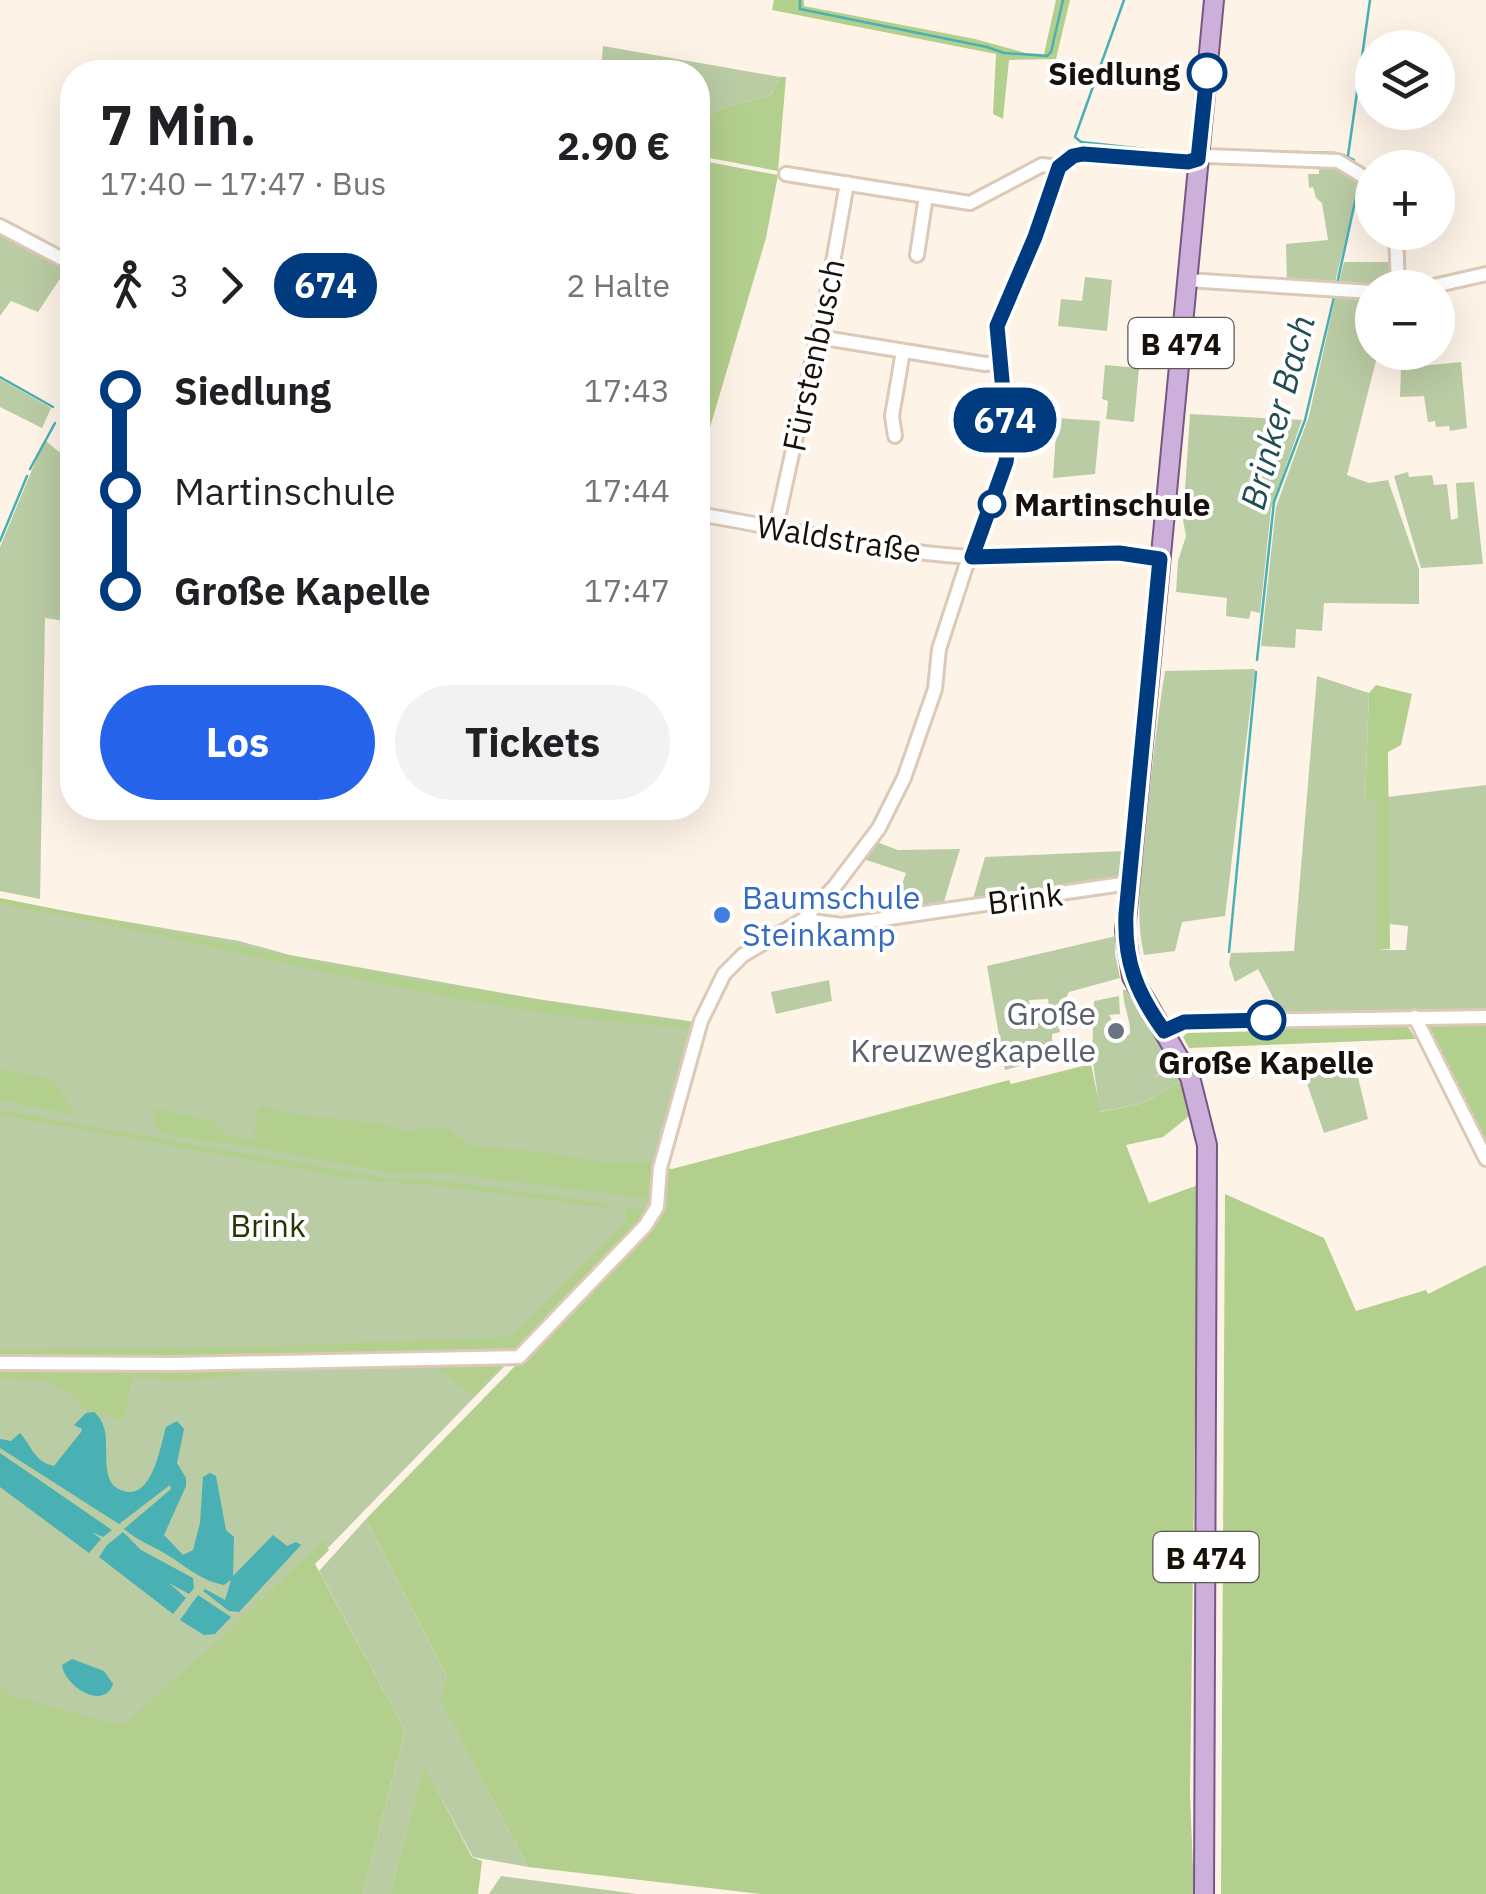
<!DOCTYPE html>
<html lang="de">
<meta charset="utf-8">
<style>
:root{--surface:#fff;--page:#f2f2f2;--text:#202124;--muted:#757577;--accent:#2563eb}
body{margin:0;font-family:"IBM Plex Sans",sans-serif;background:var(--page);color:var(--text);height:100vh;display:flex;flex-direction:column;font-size:38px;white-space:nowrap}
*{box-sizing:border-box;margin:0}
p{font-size:32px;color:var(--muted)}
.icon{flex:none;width:55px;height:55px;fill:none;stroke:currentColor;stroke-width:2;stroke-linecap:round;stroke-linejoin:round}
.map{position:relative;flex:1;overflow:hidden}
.panel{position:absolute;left:60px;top:60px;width:650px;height:760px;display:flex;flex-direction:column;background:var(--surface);border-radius:40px;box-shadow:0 10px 40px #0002}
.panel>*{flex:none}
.badge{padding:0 20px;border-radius:32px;font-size:35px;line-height:65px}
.buttons{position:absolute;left:1355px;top:30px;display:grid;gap:20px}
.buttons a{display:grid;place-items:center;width:100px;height:100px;border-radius:50%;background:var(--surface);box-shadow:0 10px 40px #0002;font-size:50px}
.map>.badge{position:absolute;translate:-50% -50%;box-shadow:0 0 0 5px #fff}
.legs{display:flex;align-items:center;gap:15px;height:110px;padding:0 40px;font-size:32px}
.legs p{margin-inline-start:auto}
.summary{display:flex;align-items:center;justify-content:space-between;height:170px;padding:0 40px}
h1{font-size:55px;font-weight:700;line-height:75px}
.action{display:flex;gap:20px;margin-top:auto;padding:20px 40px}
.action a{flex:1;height:115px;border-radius:60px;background:var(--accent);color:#fff;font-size:40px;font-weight:700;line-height:115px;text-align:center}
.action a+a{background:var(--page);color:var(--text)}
ul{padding:0 40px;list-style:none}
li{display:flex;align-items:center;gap:35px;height:100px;font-size:38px}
li i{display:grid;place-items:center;width:15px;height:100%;margin:0 12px;background:currentColor}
li i::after{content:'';width:25px;height:25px;margin:-12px;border:8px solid;border-radius:50%;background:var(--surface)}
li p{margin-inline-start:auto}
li:first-child i{background:linear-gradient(#0000 50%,currentColor 0)}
li:last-child i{background:linear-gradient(currentColor 50%,#0000 0)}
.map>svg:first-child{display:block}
</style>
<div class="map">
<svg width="1486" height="1894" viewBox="0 0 1486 1894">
<rect width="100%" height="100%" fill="#fef3e7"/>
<g fill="#bacca4">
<polygon points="603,46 780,77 771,95 722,108 707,116 704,157 698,145 698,72 601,72"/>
<polygon points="1319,163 1338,164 1357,180 1358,190 1334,286 1287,283 1286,244 1328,240 1322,203 1316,198 1313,187 1309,188 1308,174 1319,174"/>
<polygon points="0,232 67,268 38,312 11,301 0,316"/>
<polygon points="1344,262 1394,262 1395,287 1338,286"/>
<polygon points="1085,277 1112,280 1107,331 1058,326 1061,299 1082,301"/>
<polygon points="1336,294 1372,296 1372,352 1378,353 1347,475 1369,483 1388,480 1419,569 1419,604 1324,603 1322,631 1296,629 1295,648 1261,646 1276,507 1309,416"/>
<polygon points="1461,362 1467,428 1450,431 1449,426 1436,427 1435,421 1428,422 1424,396 1400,397 1401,368"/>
<polygon points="1105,365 1139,368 1134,422 1106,419 1108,401 1102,399"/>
<polygon points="0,379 51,408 42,428 0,407"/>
<polygon points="1190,414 1302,420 1271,509 1260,613 1251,611 1249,619 1226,616 1227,598 1176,592 1178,561 1186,536 1183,520"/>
<polygon points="1057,418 1100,421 1095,474 1053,478"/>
<polygon points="72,435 72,622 45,618 40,899 0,891 0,547 39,453 46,441 59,452"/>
<polygon points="1408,472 1409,477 1432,475 1434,485 1447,484 1451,520 1458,518 1456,483 1474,482 1483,564 1421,568 1394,476"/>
<path d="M1255 669 1225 916 1182 922 1175 951 1144 955C1135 916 1141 879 1145 840 1150 783 1156 727 1165 671Z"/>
<polygon points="1317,676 1369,693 1365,799 1377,801 1377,950 1406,950 1408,926 1389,924 1387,797 1486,785 1486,1010 1281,1013 1258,969 1235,982 1229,964 1231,953 1294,951"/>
<polygon points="874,841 898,850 960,849 943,905 898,911 894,906 906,873 860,858"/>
<polygon points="1124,851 1121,881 972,902 985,857"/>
<polygon points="0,900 239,941 290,955 537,999 696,1022 676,1082 653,1213 0,1886"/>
<polygon points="1116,936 1115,954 1120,978 1069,992 1058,1014 1050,1014 1048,999 1029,1000 1031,1018 1039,1023 1058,1020 1060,1032 1052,1034 1052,1050 1033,1050 1034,1062 1005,1070 987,966"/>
<polygon points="829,980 832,1001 776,1014 771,992"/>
<path d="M1123 990H1131L1143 1018 1176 1067 1150 1078 1176 1069 1182 1081 1144 1103 1100 1112 1092 1056 1094 1001 1119 996 1120 1014 1109 1015 1114 1024 1107 1028V1034L1120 1039 1130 1034C1131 1020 1123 1006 1123 990Z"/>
<polygon points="1352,1052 1368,1119 1324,1133 1301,1066"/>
<polygon points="366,1519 447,1677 441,1701 528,1867 473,1857 424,1766 390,1894 363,1894 405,1730 319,1571"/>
<polygon points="501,1876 637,1894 489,1894"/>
</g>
<g fill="#b3cf8d">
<polygon points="774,0 804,0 804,6 975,39 1026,53 1044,54 1056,0 1070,0 1056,59 1009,60 1003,119 993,114 996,54 772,10"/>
<polygon points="780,77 786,77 778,171 704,157 707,116 722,108 771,95"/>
<polygon points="703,161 778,175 766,238 698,468 698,171"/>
<polygon points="1376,685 1412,694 1401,745 1388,752 1390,949 1377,950 1377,801 1365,800 1369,693"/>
<path d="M0 898 401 978 690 1024 689 1028C455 1014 229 944 0 904Z"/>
<polygon points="1405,1022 1416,1039 1189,1048 1183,1037 1193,1027"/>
<polygon points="1486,1022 1486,1144 1425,1023"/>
<polygon points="1091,1064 1101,1112 1144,1103 1182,1081 1192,1114 1163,1137 1126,1145 1149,1203 1198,1185 1190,1794 1194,1894 761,1894 528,1867 440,1700 447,1677 366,1519 640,1238 666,1168 672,1169 1009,1080 1011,1084"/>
<polygon points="0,1069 53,1079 76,1115 0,1100"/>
<path d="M259 1106 298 1115 376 1123 410 1132 430 1127 448 1128 470 1146 545 1152 599 1162H649L653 1164C649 1176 656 1186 651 1199L445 1173H391L265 1149 179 1137 157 1130 153 1107 215 1122 228 1136 253 1140Z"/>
<polygon points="0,1110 391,1179 446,1181 612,1204 605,1208 447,1187 349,1178 0,1115"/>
<polygon points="1225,1194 1324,1238 1356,1311 1426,1290 1428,1294 1486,1265 1486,1894 1221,1894"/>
<polygon points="626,1206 651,1210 644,1222 521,1349 513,1352 0,1358 0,1349 242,1347 511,1337 627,1220"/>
<polygon points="504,1362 472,1396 434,1364"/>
<polygon points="245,1367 241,1375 185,1381 132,1377 124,1420 88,1412 77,1399 47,1380 0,1379 0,1368"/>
<polygon points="324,1539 329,1550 315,1564 405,1730 363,1894 0,1894 0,1686 13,1696 122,1726 242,1619"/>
<polygon points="424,1765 472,1857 482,1861 478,1894 390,1894"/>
</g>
<g fill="#49b0b4">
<path d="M94 1412C114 1428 101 1459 110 1480 112 1485 116 1488 121 1490 152 1503 160 1447 166 1427L177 1421 184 1429 177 1463 186 1478V1486L164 1535 183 1555 193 1550 200 1523 203 1477 210 1473 216 1476 226 1530 234 1537 233 1576 273 1535 287 1546 296 1542 301 1545 239 1612 229 1611 203 1591 205 1589 225 1600 231 1580 224 1585C200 1580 187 1567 166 1554 149 1544 140 1542 124 1529L171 1489 170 1485 119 1524 0 1448V1439L11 1441 20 1433C32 1446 34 1462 54 1466L81 1432 82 1429 74 1425 86 1413Z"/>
<polygon points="0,1453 112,1530 103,1537 92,1532 101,1539 89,1553 0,1487"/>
<polygon points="123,1532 141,1550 193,1578 194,1588 189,1594 169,1583 186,1598 173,1614 99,1557 107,1545"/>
<polygon points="198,1595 231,1617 215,1634 204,1635 180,1620"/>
<path d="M72 1659 104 1671 113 1684C104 1711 65 1687 62 1665Z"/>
</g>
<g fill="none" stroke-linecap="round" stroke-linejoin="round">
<g stroke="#49b0b4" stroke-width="2.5">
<polyline points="800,0 800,9 987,47 1004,53 1047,56 1051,52 1063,0"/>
<polyline points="1124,0 1075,137 1081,142 1154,150"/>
<polyline points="1161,151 1180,153"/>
<polyline points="1237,151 1280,152"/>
<polyline points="1291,152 1336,153"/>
<polyline points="1344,155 1354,160"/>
<polyline points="1348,156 1370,0"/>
<polyline points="1337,284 1360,179"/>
<polyline points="0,377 53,407"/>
<polyline points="30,469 55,423"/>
<polyline points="0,541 27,476"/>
<polyline points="1257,660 1274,502 1305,420 1334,297"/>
<polyline points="1229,952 1256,672"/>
</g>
<defs>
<g id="minor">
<polyline points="786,174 970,203 1042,165 1059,167 1073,155 1083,154 1188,163 1206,156 1338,161 1372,182"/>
<polyline points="0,226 72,264"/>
<polyline points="1396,232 1398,288"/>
<polyline points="917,255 926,196"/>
<polyline points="1187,280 1372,292"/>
<polyline points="1425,288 1486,274"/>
<polyline points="818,337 985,364 999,363"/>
<polyline points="895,436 892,416 903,351"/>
<path d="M698 514C787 529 879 551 970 557 1033 560 1097 547 1160 559"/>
<polyline points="776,527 829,285 847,183"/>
<polyline points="803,920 842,925 1129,883"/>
<polyline points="1415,1017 1486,1159"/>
<polyline points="1163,1031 1184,1022 1486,1017"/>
<polyline points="0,1363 175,1364 519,1357 645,1226 657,1207 660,1168 701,1021 724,974 743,955 803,920 835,886 879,828 904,778 935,689 939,649 966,566 976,552 1004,470 1008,446 997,326 1035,237 1059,167"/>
</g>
<polyline id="major" points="1204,1894 1207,1145 1190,1077 1132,977 1125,931 1214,0"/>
</defs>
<use href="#minor" stroke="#dcc9b7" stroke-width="18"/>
<use href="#major" stroke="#775782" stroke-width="22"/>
<use href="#minor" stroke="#fff" stroke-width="12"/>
<use href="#major" stroke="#ccb0db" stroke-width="18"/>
</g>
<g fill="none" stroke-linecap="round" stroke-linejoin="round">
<defs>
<path id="line-1" d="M1207 73 1198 159 1188 162 1083 154 1073 156 1059 167 1035 237 997 326 1008 446 1006 462 972 557 1119 553 1160 559 1126 914C1124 961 1136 992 1164 1031L1184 1022 1266 1020"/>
</defs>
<use href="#line-1" stroke="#fff" stroke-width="22"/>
<use href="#line-1" stroke="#003b80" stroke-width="15"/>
</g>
<g fill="#fff" stroke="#003b80" stroke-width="5">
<circle cx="1207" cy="73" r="18"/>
<circle cx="992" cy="504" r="12"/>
<circle cx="1266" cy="1020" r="18"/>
</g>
<circle fill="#3f7fe0" stroke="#fff" stroke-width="4" cx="722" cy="915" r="10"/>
<circle fill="#6b7280" stroke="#fff" stroke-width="4" cx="1116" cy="1031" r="10"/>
<g text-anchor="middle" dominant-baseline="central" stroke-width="8" stroke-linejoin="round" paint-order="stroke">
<g fill="#fff" stroke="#5d5854" stroke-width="2.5">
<rect x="1128.5" y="318" width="105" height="50" rx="8"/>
<rect x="1153.5" y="1532" width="105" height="50" rx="8"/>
</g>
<g font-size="30" font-weight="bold" fill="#17110a">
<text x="1181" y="343">B 474</text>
<text x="1206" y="1557">B 474</text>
</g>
<g font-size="32" font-weight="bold" fill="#17110a" stroke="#fff" text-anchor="end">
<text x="1180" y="73">Siedlung</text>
<text x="1014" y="504" text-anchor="start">Martinschule</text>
<text x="1266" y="1062" text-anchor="middle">Große Kapelle</text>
</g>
<g font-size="32" fill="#17110a" stroke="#fff">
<text transform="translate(813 355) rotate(-78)">Fürstenbusch</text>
<text transform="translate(839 538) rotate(9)">Waldstraße</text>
<text transform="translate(1025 898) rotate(-7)">Brink</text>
</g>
<g font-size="32" fill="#366cbe" stroke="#fff" text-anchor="start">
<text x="742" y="897">Baumschule<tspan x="742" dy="37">Steinkamp</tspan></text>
</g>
<g font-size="32" fill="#5b616d" stroke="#fff" text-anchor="end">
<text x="1096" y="1013">Große<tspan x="1096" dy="37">Kreuzwegkapelle</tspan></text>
</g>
<g font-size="32" fill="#263605" stroke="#fff">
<text x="268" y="1225">Brink</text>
</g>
<g font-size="35" font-style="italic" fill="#214e50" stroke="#fff">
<text transform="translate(1277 412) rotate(-75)">Brinker Bach</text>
</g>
</g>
</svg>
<div class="buttons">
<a><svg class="icon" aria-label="layers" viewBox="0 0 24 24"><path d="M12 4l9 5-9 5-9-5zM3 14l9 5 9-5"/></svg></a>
<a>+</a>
<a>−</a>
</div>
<b class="badge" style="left:1005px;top:420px;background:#003b80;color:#fff">674</b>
<section class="panel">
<div class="summary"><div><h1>7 Min.</h1><p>17:40 – 17:47 · Bus</p></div><b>2.90 €</b></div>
<div class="legs"><svg class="icon" aria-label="walk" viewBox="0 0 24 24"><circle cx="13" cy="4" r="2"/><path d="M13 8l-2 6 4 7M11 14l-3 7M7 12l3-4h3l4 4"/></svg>3<svg class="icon" aria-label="forward" viewBox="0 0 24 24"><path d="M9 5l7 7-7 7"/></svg><b class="badge" style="background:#003b80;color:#fff">674</b><p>2 Halte</p></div>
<ul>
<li><i style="color:#003b80"></i><b>Siedlung</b><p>17:43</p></li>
<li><i style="color:#003b80"></i><span>Martinschule</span><p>17:44</p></li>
<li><i style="color:#003b80"></i><b>Große Kapelle</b><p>17:47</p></li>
</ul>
<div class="action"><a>Los</a><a>Tickets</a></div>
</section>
</div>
